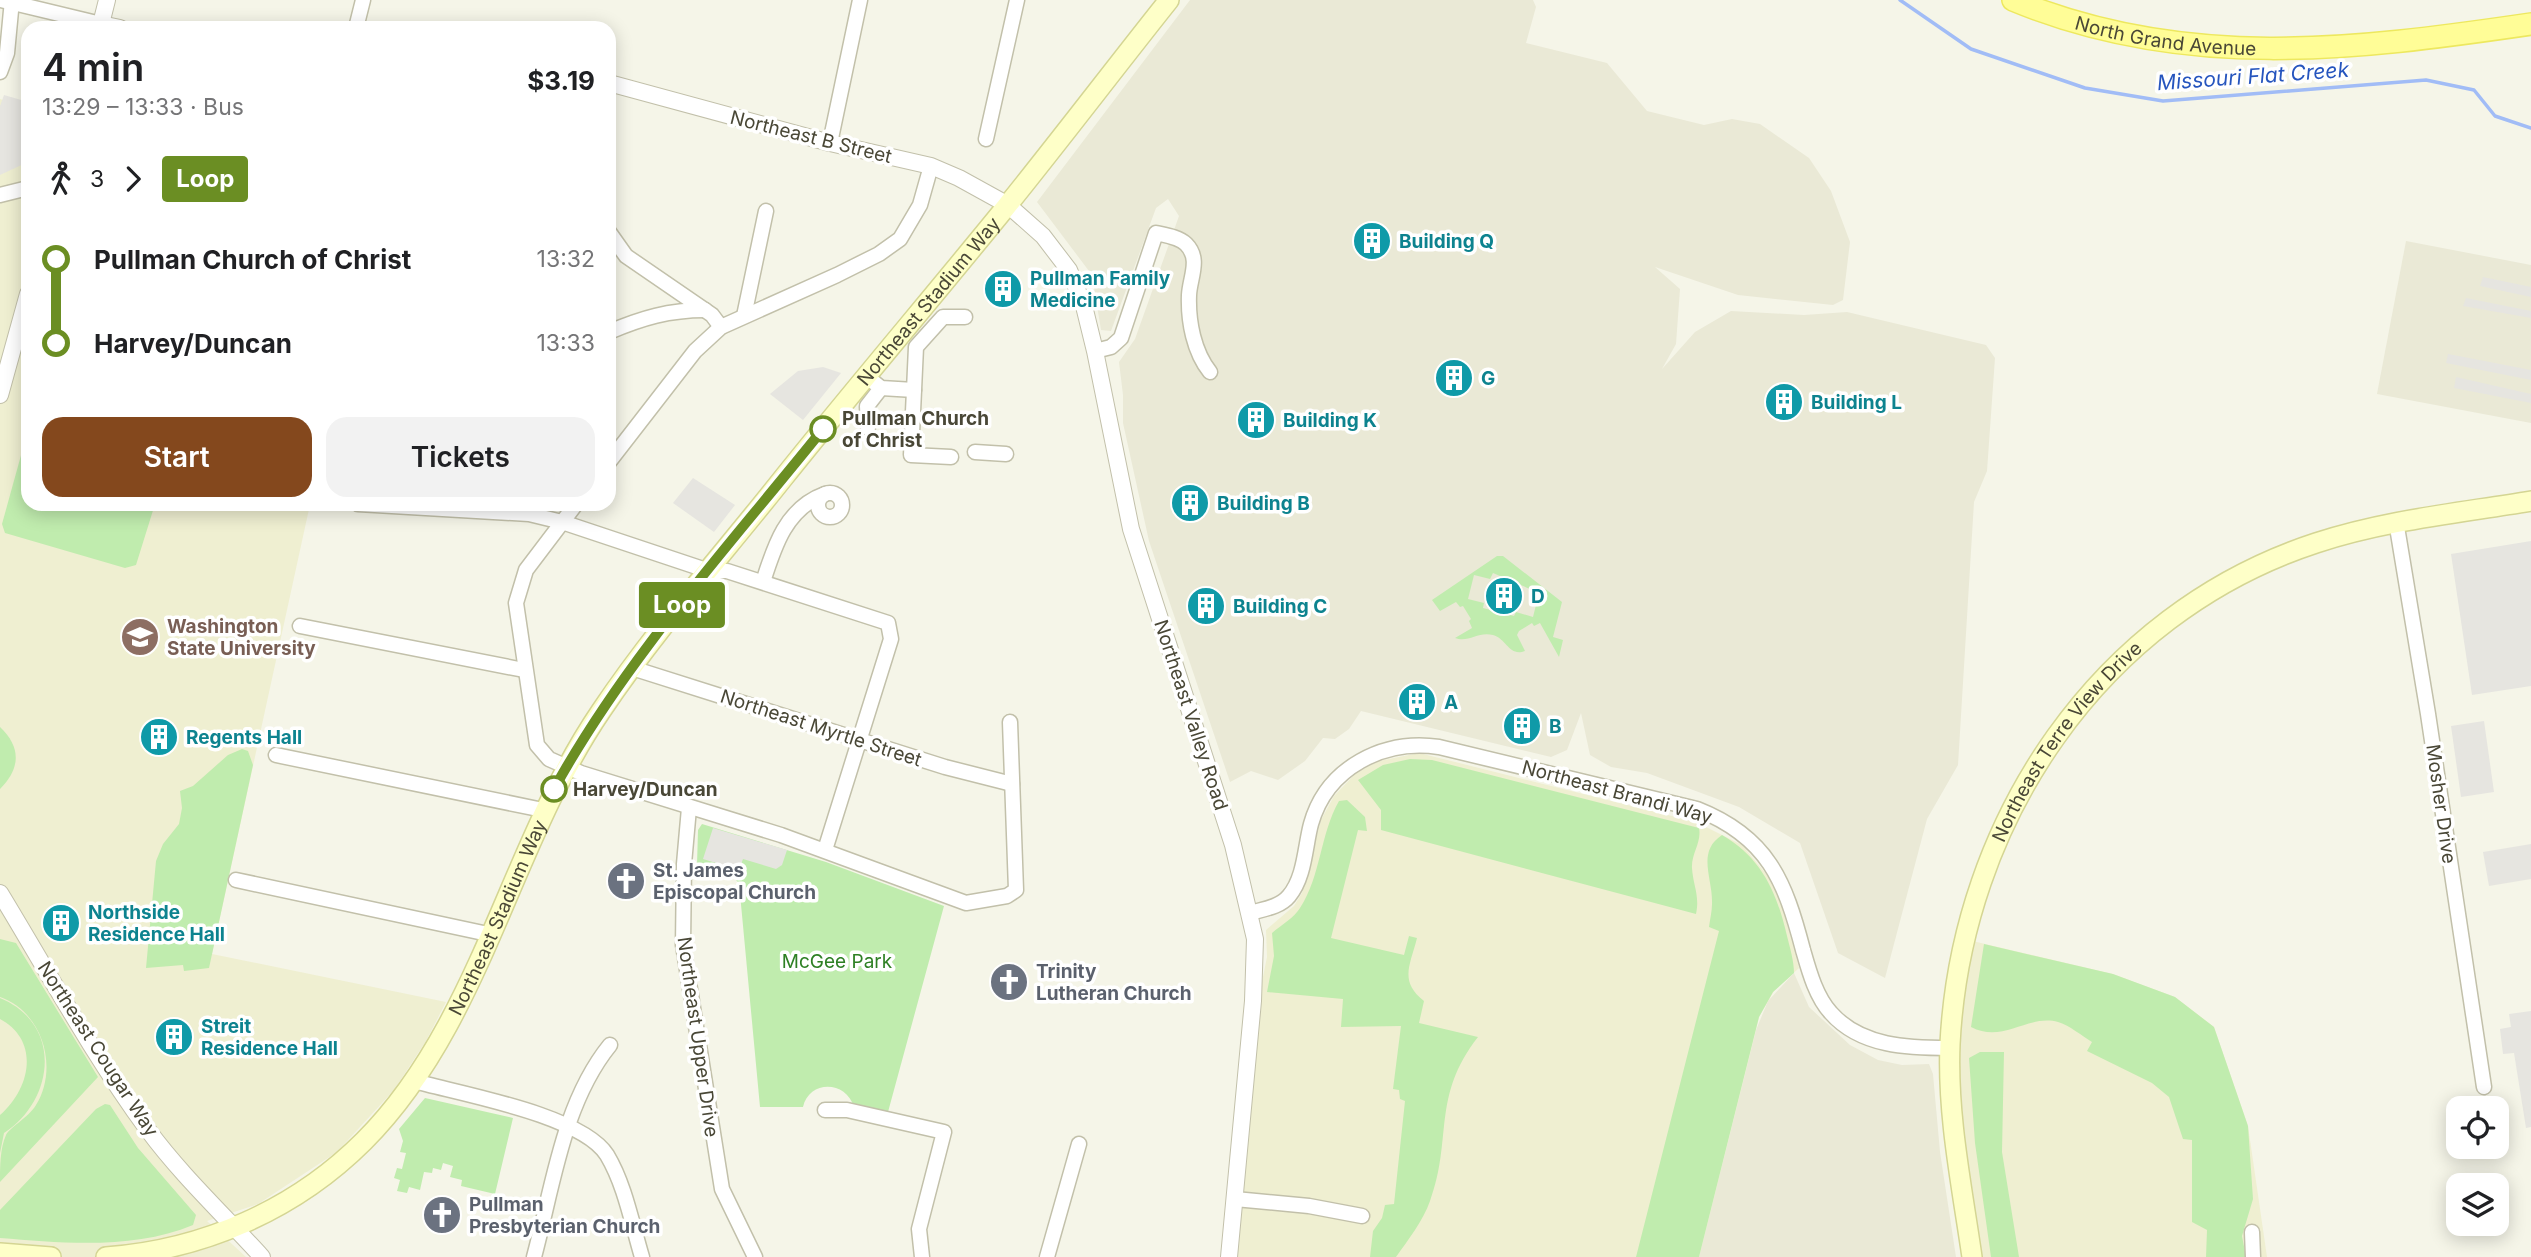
<!DOCTYPE html>
<meta charset="utf-8">
<style>
:root{--surface:#fff;--page:#f2f2f2;--text:#202124;--muted:#757577;--accent:#84481d}
body{margin:0;font-family:Inter,sans-serif;background:var(--page);color:var(--text);height:100vh;display:flex;flex-direction:column;font-size:26px;white-space:nowrap}
*{box-sizing:border-box;margin:0}
p{font-size:23px;color:var(--muted)}
.icon{flex:none;width:38px;height:38px;fill:none;stroke:currentColor;stroke-width:2;stroke-linecap:round;stroke-linejoin:round}
.map{position:relative;flex:1;overflow:hidden}
.sheet{position:absolute;left:21px;top:21px;width:595px;height:490px;display:flex;flex-direction:column;background:var(--surface);border-radius:21px;box-shadow:0 4px 18px #0003}
.sheet>*{flex:none}
.badge{padding:0 14px;border-radius:5px;font-size:24px;line-height:46px}
.tools{position:absolute;left:2446px;top:1096px;display:grid;gap:14px}
.tools a{display:grid;place-items:center;width:63px;height:63px;border-radius:14px;background:var(--surface);box-shadow:0 4px 18px #0003;font-size:35px}
.map>.badge{position:absolute;translate:-50% -50%;box-shadow:0 0 0 4px #fff}
.legs{display:flex;align-items:center;gap:10px;height:77px;padding:0 21px;font-size:23px}
.legs p{margin-inline-start:auto}
.headline{display:flex;align-items:center;justify-content:space-between;height:119px;padding:0 21px}
h1{font-size:38px;font-weight:600;line-height:52px}
.cta{display:flex;gap:14px;margin-top:auto;padding:14px 21px}
.cta a{flex:1;height:80px;border-radius:21px;background:var(--accent);color:#fff;font-size:28px;font-weight:600;line-height:80px;text-align:center}
.cta a+a{background:var(--page);color:var(--text)}
ul{padding:0 21px;list-style:none}
li{display:flex;align-items:center;gap:24px;height:84px;font-size:26px}
li i{display:grid;place-items:center;width:10px;height:100%;margin:0 9px;background:currentColor}
li i::after{content:'';width:18px;height:18px;margin:-9px;border:5px solid;border-radius:50%;background:var(--surface)}
li p{margin-inline-start:auto}
li:first-child i{background:linear-gradient(#0000 50%,currentColor 0)}
li:last-child i{background:linear-gradient(currentColor 50%,#0000 0)}
.map>svg:first-child{display:block}
</style>
<div class="map">
<svg width="2531" height="1257" viewBox="0 0 2531 1257">
<rect width="100%" height="100%" fill="#f5f5e8"/>
<g fill="#eae9d6">
<polygon points="1190,0 1533,0 1536,7 1526,43 1607,63 1647,111 1704,125 1732,119 1760,124 1809,158 1831,191 1850,242 1843,300 1833,305 1738,295 1655,267 1680,289 1676,344 1662,369 1695,332 1731,311 1804,315 1847,312 1986,345 1995,358 1987,471 1974,502 1958,765 1927,819 1885,978 1838,953 1800,843 1739,807 1647,773 1611,767 1590,755 1581,713 1567,750 1551,757 1361,711 1349,729 1335,739 1323,738 1305,761 1278,780 1251,771 1230,782 1149,541 1123,423 1123,395 1119,362 1135,339 1179,216 1168,199 1156,208 1111,331 1101,330 1092,275 1037,202"/>
<polygon points="2406,241 2531,265 2531,423 2377,394"/>
<polygon points="1794,973 1809,1007 1850,1045 1878,1060 1902,1065 1929,1064 1933,1074 1940,1152 1956,1257 1699,1257 1756,1030 1768,1001"/>
</g>
<g fill="#efefd1">
<polygon points="0,99 28,107 28,504 221,504 309,509 212,954 446,1002 426,1041 394,1090 337,1152 258,1204 207,1221 246,1257 0,1257"/>
<polygon points="1419,753 1696,822 1742,845 1772,881 1782,905 1799,968 1774,991 1759,1017 1699,1257 1237,1257 1261,987 1267,957 1266,930 1294,906 1302,893 1321,820 1334,796 1356,773 1379,761"/>
<polygon points="1964,939 2113,974 2175,997 2214,1027 2248,1126 2267,1257 1972,1257 1952,1109"/>
</g>
<g fill="#c0ecae" fill-rule="evenodd">
<polygon points="28,430 28,504 155,504 136,565 125,568 5,533 2,524"/>
<path d="M1497 556H1503L1562 602 1553 637 1563 640 1559 657 1540 623 1534 626 1532 623 1519 631 1517 635 1525 651C1509 657 1507 639 1493 635 1478 631 1469 643 1455 638L1472 628 1469 621 1471 619 1463 606 1460 607 1456 602 1440 611 1432 600ZM1493 573 1539 593 1533 617 1516 612 1514 616 1483 608 1484 603 1468 599 1474 575 1490 579Z"/>
<path d="M0 727C21 747 21 768 0 789Z"/>
<polygon points="242,749 248,751 253,765 209,968 184,971 183,965 146,968 156,861 163,844 179,824 182,808 180,791 193,786 228,755"/>
<path d="M1410 759 1432 760 1699 828C1702 842 1691 854 1692 868 1693 885 1700 896 1696 914L1381 830V810L1358 780 1383 765Z"/>
<path d="M1347 800 1365 817 1367 831 1358 830 1331 938 1404 955 1409 936 1417 938C1410 966 1399 981 1424 1001L1419 1023 1478 1037C1431 1097 1453 1139 1430 1201 1423 1221 1408 1240 1396 1257H1370L1373 1231 1382 1218 1385 1205 1394 1204 1405 1101 1400 1099 1399 1090 1393 1089 1401 1026 1341 1027 1343 999 1267 992 1274 956 1272 933C1281 925 1294 918 1300 908 1321 876 1320 834 1339 801Z"/>
<path d="M702 824 826 862 944 906 888 1112 854 1107C846 1080 809 1080 803 1107H760L739 883 730 874 697 865 698 830Z"/>
<path d="M1722 835C1762 858 1777 893 1787 936 1790 948 1794 961 1794 973L1773 992 1759 1017 1699 1257H1636L1719 931 1709 927C1710 919 1712 911 1712 904 1713 878 1696 852 1722 835Z"/>
<path d="M0 939 16 943 98 1077 0 1182C0 1167 0 1148 6 1135 9 1128 28 1118 36 1105 59 1068 43 1012 0 997Z"/>
<path d="M1984 944 2113 974 2175 997 2214 1027 2248 1126 2253 1199 2242 1236 2246 1257H2206L2207 1230 2192 1222V1140L2183 1139 2169 1097 2152 1083 2087 1051 2092 1042C2082 1036 2069 1025 2058 1022 2027 1014 2003 1044 1971 1027Z"/>
<path d="M0 998C63 1024 55 1100 4 1133L0 1153V1115C30 1089 41 1041 0 1019Z"/>
<polygon points="1980,1052 2004,1052 2002,1152 2019,1257 1991,1257 1975,1143 1969,1058"/>
<polygon points="425,1098 513,1118 495,1194 461,1186 462,1180 450,1177 453,1166 443,1163 441,1170 433,1168 432,1173 424,1172 420,1190 409,1187 407,1193 397,1191 400,1180 394,1178 397,1168 402,1169 406,1153 400,1152 403,1141 399,1129"/>
<path d="M105 1104 110 1105 138 1148 196 1215 193 1225C134 1250 62 1243 0 1238V1210L96 1109Z"/>
</g>
<g fill="#e6e5e0">
<polygon points="4,95 28,102 28,162 0,175 0,106"/>
<polygon points="2483,277 2531,287 2531,297 2480,286"/>
<polygon points="2466,298 2531,311 2531,318 2463,306"/>
<polygon points="2448,354 2531,370 2531,380 2446,363"/>
<polygon points="823,367 841,373 803,420 770,394 798,371"/>
<polygon points="2456,377 2531,394 2531,403 2454,388"/>
<polygon points="693,478 735,505 714,532 673,503"/>
<polygon points="2531,541 2531,686 2472,695 2451,554"/>
<polygon points="2484,721 2494,792 2461,797 2451,726"/>
<polygon points="713,828 787,850 782,865 776,869 743,859 739,870 703,859"/>
<polygon points="2531,844 2531,879 2489,886 2483,852"/>
<polygon points="2531,1011 2531,1127 2526,1128 2514,1053 2503,1054 2500,1029 2511,1027 2509,1014"/>
</g>
<g fill="none" stroke-linecap="round" stroke-linejoin="round">
<polyline stroke="#a1bcf6" stroke-width="3.5" points="1900,0 1971,49 2085,88 2163,101 2426,80 2474,90 2495,116 2531,128"/>
<defs>
<g id="minor">
<polyline points="1,0 101,24"/>
<polyline points="356,28 363,0"/>
<polyline points="0,72 7,53 12,0"/>
<polyline points="986,139 1017,0"/>
<polyline points="830,143 860,0"/>
<polyline points="0,195 28,188"/>
<polyline points="609,232 626,256 712,315 721,327"/>
<polyline points="744,316 766,211"/>
<path d="M609 332C642 318 669 310 705 310"/>
<path d="M1095 351 1111 347 1121 338 1156 233C1165 235 1179 237 1186 244 1201 259 1190 277 1189 295 1188 322 1194 352 1210 372"/>
<polyline points="866,376 881,388 914,390"/>
<polyline points="868,428 867,406 881,388"/>
<polyline points="975,452 1006,454"/>
<polyline points="951,457 911,455 916,347 943,317 965,317"/>
<polyline points="609,462 695,351 721,327 837,275 879,254 900,239 920,205 931,166"/>
<circle cx="830" cy="505" r="12"/>
<polyline points="358,504 529,514 562,522 709,571 727,571 888,623 891,639 825,850"/>
<polyline points="576,504 526,570 516,603 537,745 549,759 581,773 781,835 966,903 1007,896 1016,890 1010,722"/>
<polyline points="2396,521 2428,714 2484,1087"/>
<path d="M763 582C774 547 786 508 825 494"/>
<polyline points="300,626 524,670"/>
<polyline points="632,668 945,767 1012,784"/>
<polyline points="276,755 543,810"/>
<polyline points="689,808 684,864 683,945 722,1189 755,1257"/>
<polyline points="236,880 488,934"/>
<path d="M1250 913C1264 909 1280 907 1289 896 1305 877 1305 846 1311 824 1327 767 1384 739 1439 747L1697 809C1768 837 1785 881 1803 950 1809 971 1816 997 1831 1013 1861 1047 1909 1048 1950 1048"/>
<path d="M414 1081C461 1094 582 1115 607 1155 625 1185 632 1224 642 1257"/>
<polyline points="825,1110 847,1110 944,1132 919,1229 922,1257"/>
<polyline points="1235,1199 1309,1206 1362,1216"/>
<polyline points="2252,1232 2253,1257"/>
<path d="M534 1257C553 1186 563 1103 610 1045"/>
<polyline points="1047,1257 1079,1144"/>
</g>
<g id="tertiary">
<polyline points="101,24 120,28"/>
<polyline points="100,28 107,0"/>
<polyline points="609,83 830,143 931,166 959,178 1008,205 1043,236 1069,270 1084,306 1095,351 1131,529 1233,845 1255,939 1253,1001 1229,1257"/>
<polyline points="0,395 28,294"/>
<path d="M0 893C48 972 93 1055 148 1130 182 1176 224 1215 262 1257"/>
</g>
<g id="secondary">
<polyline points="0,1253 51,1257"/>
<path id="s1" d="M106 1257C203 1250 295 1210 364 1141 481 1024 509 846 601 711 656 629 723 554 784 477 857 386 932 298 1006 207 1061 139 1114 69 1169 0"/>
<path id="s2" d="M1972 1257C1962 1187 1947 1115 1950 1044 1961 822 2099 614 2316 543 2386 520 2459 513 2531 501"/>
</g>
<g id="primary">
<path id="s3" d="M2013 0C2185 71 2353 50 2531 24"/>
</g>
</defs>
<use href="#minor" stroke="#c2c0aa" stroke-width="17"/>
<use href="#tertiary" stroke="#c2c0aa" stroke-width="18"/>
<use href="#secondary" stroke="#d4d593" stroke-width="22"/>
<use href="#primary" stroke="#ede85f" stroke-width="24"/>
<use href="#minor" stroke="#fff" stroke-width="14"/>
<use href="#tertiary" stroke="#fff" stroke-width="16"/>
<use href="#secondary" stroke="#feffc8" stroke-width="19"/>
<use href="#primary" stroke="#fffd97" stroke-width="21"/>
</g>
<g fill="none" stroke-linecap="round" stroke-linejoin="round">
<defs>
<path id="line-1" d="M554 789C626 658 729 546 823 429"/>
</defs>
<use href="#line-1" stroke="#fff" stroke-width="16"/>
<use href="#line-1" stroke="#6b8e23" stroke-width="10"/>
</g>
<defs>
<symbol id="building-disc" viewBox="-11 -11 22 22"><circle r="9.5" fill="#0f9aa8" stroke="#fff"/><path d="M-4-6H4V6H1V3H-1V6H-4ZM-2.5-4.3h1.7v1.8h-1.7ZM.8-4.3h1.7v1.8H.8ZM-2.5-1h1.7V.8h-1.7ZM.8-1h1.7V.8H.8Z" fill="#fff"/></symbol>
<symbol id="university-disc" viewBox="-11 -11 22 22"><circle r="9.5" fill="#8d6e63" stroke="#fff"/><path d="M0-5L7-2L0 1L-7-2ZM-4 1L0 2.5L4 1V4Q0 6-4 4Z" fill="#fff"/></symbol>
<symbol id="church-disc" viewBox="-11 -11 22 22"><circle r="9.5" fill="#6b7280" stroke="#fff"/><path d="M-1.2-6h2.4v3.5h3.3v2.4h-3.3V6h-2.4V-.1h-3.3v-2.4h3.3Z" fill="#fff"/></symbol>
</defs>
<g fill-rule="evenodd">
<use href="#building-disc" x="1350" y="219" width="44" height="44"/>
<use href="#building-disc" x="981" y="267" width="44" height="44"/>
<use href="#building-disc" x="1432" y="356" width="44" height="44"/>
<use href="#building-disc" x="1762" y="380" width="44" height="44"/>
<use href="#building-disc" x="1234" y="398" width="44" height="44"/>
<use href="#building-disc" x="1168" y="481" width="44" height="44"/>
<use href="#building-disc" x="1482" y="574" width="44" height="44"/>
<use href="#building-disc" x="1184" y="584" width="44" height="44"/>
<use href="#university-disc" x="118" y="615" width="44" height="44"/>
<use href="#building-disc" x="1395" y="680" width="44" height="44"/>
<use href="#building-disc" x="1500" y="704" width="44" height="44"/>
<use href="#building-disc" x="137" y="715" width="44" height="44"/>
<use href="#church-disc" x="604" y="859" width="44" height="44"/>
<use href="#building-disc" x="39" y="901" width="44" height="44"/>
<use href="#church-disc" x="987" y="960" width="44" height="44"/>
<use href="#building-disc" x="152" y="1015" width="44" height="44"/>
<use href="#church-disc" x="420" y="1193" width="44" height="44"/>
</g>
<g fill="#fff" stroke="#6b8e23" stroke-width="3.5">
<circle cx="823" cy="429" r="12"/>
<circle cx="554" cy="789" r="12"/>
</g>
<g text-anchor="middle" dominant-baseline="central" stroke-width="7" stroke-linejoin="round" paint-order="stroke">
<g font-size="19" fill="#494736" stroke="#fff">
<text stroke="none"><textPath href="#s3" startOffset="158">North Grand Avenue</textPath></text>
<text transform="translate(811 137) rotate(14)">Northeast B Street</text>
<text stroke="none"><textPath href="#s1" startOffset="1307">Northeast Stadium Way</textPath></text>
<text transform="translate(1191 715) rotate(72)">Northeast Valley Road</text>
<text transform="translate(821 728) rotate(18)">Northeast Myrtle Street</text>
<text stroke="none"><textPath href="#s2" startOffset="546">Northeast Terre View Drive</textPath></text>
<text transform="translate(1617 792) rotate(15)">Northeast Brandi Way</text>
<text transform="translate(2441 804) rotate(82)">Mosher Drive</text>
<text stroke="none"><textPath href="#s1" startOffset="551">Northeast Stadium Way</textPath></text>
<text transform="translate(698 1037) rotate(82)">Northeast Upper Drive</text>
<text transform="translate(98 1049) rotate(57)">Northeast Cougar Way</text>
</g>
<g font-size="19" font-weight="bold" fill="#0d838f" stroke="#fff" text-anchor="start">
<text x="1399" y="241">Building Q</text>
<text x="1030" y="278">Pullman Family<tspan x="1030" dy="22">Medicine</tspan></text>
<text x="1481" y="378">G</text>
<text x="1811" y="402">Building L</text>
<text x="1283" y="420">Building K</text>
<text x="1217" y="503">Building B</text>
<text x="1531" y="596">D</text>
<text x="1233" y="606">Building C</text>
<text x="1444" y="702">A</text>
<text x="1549" y="726">B</text>
<text x="186" y="737">Regents Hall</text>
<text x="88" y="912">Northside<tspan x="88" dy="22">Residence Hall</tspan></text>
<text x="201" y="1026">Streit<tspan x="201" dy="22">Residence Hall</tspan></text>
</g>
<g font-size="19" font-weight="bold" fill="#494736" stroke="#fff" text-anchor="start">
<text x="842" y="418">Pullman Church<tspan x="842" dy="22">of Christ</tspan></text>
<text x="573" y="789">Harvey/Duncan</text>
</g>
<g font-size="19" font-weight="bold" fill="#785e54" stroke="#fff" text-anchor="start">
<text x="167" y="626">Washington<tspan x="167" dy="22">State University</tspan></text>
</g>
<g font-size="19" font-weight="bold" fill="#5b616d" stroke="#fff" text-anchor="start">
<text x="653" y="870">St. James<tspan x="653" dy="22">Episcopal Church</tspan></text>
<text x="1036" y="971">Trinity<tspan x="1036" dy="22">Lutheran Church</tspan></text>
<text x="469" y="1204">Pullman<tspan x="469" dy="22">Presbyterian Church</tspan></text>
</g>
<g font-size="19" fill="#2e8024" stroke="#fff">
<text x="837" y="961">McGee Park</text>
</g>
<g font-size="21" font-style="italic" fill="#2655be" stroke="#fff">
<text transform="translate(2253 76) rotate(-4)">Missouri Flat Creek</text>
</g>
</g>
</svg>
<div class="tools">
<a><svg class="icon" aria-label="locate" viewBox="0 0 24 24"><circle cx="12" cy="12" r="6"/><path d="M12 2v4M12 18v4M2 12h4M18 12h4"/></svg></a>
<a><svg class="icon" aria-label="layers" viewBox="0 0 24 24"><path d="M12 4l9 5-9 5-9-5zM3 14l9 5 9-5"/></svg></a>
</div>
<b class="badge" style="left:682px;top:605px;background:#6b8e23;color:#fff">Loop</b>
<section class="sheet">
<div class="headline"><div><h1>4 min</h1><p>13:29 – 13:33 · Bus</p></div><b>$3.19</b></div>
<div class="legs"><svg class="icon" aria-label="walk" viewBox="0 0 24 24"><circle cx="13" cy="4" r="2"/><path d="M13 8l-2 6 4 7M11 14l-3 7M7 12l3-4h3l4 4"/></svg>3<svg class="icon" aria-label="forward" viewBox="0 0 24 24"><path d="M9 5l7 7-7 7"/></svg><b class="badge" style="background:#6b8e23;color:#fff">Loop</b></div>
<ul>
<li><i style="color:#6b8e23"></i><b>Pullman Church of Christ</b><p>13:32</p></li>
<li><i style="color:#6b8e23"></i><b>Harvey/Duncan</b><p>13:33</p></li>
</ul>
<div class="cta"><a>Start</a><a>Tickets</a></div>
</section>
</div>
